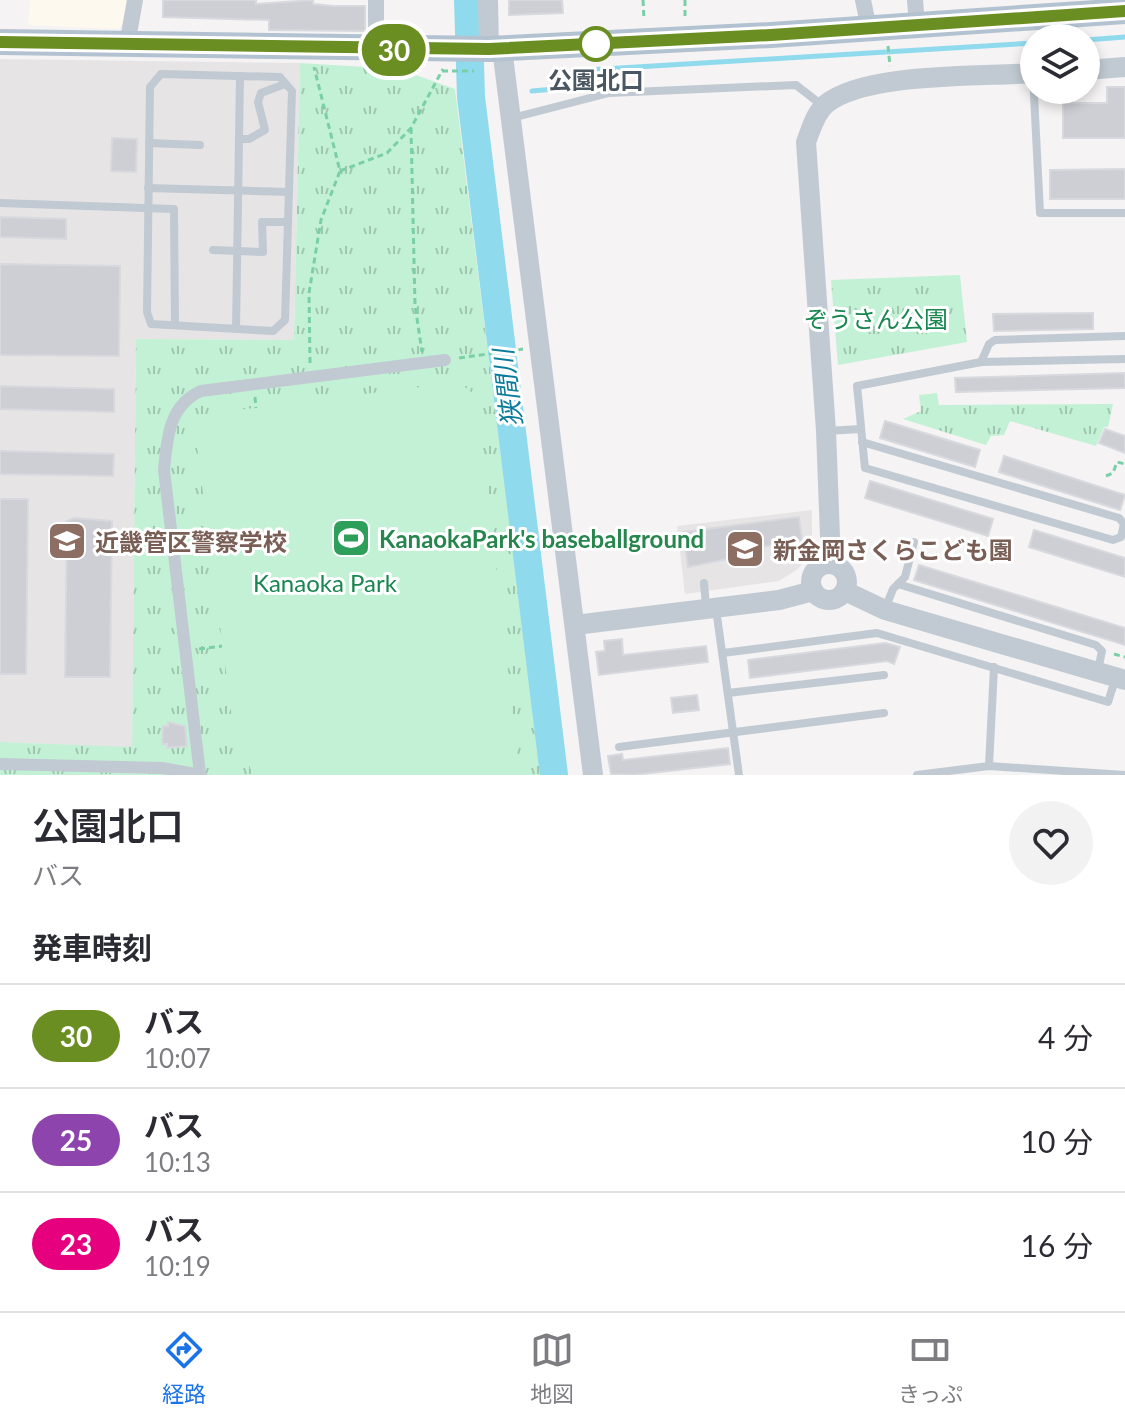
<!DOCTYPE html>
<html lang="ja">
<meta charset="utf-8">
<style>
:root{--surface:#fff;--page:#f2f2f3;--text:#2b2b33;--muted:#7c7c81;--line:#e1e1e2;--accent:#1a73e8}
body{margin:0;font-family:Lato,"Noto Sans JP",sans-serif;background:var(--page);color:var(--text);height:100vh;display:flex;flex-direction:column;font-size:30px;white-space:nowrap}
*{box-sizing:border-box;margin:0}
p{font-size:26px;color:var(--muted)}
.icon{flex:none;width:44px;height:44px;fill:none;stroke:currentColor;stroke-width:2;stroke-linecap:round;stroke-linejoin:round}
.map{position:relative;height:775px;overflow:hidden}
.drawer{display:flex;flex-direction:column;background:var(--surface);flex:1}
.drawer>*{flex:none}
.badge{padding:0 16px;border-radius:26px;font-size:28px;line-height:52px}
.fabs{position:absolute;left:1020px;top:24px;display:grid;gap:16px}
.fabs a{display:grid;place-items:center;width:80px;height:80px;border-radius:50%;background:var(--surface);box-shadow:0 4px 12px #0003;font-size:40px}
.map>.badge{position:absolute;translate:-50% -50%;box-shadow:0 0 0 4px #fff}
h2{padding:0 32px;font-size:30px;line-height:72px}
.round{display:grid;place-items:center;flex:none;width:84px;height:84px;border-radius:42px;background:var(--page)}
.summary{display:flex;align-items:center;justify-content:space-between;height:136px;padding:0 32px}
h1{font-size:38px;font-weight:600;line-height:60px}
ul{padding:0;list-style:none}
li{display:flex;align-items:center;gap:24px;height:104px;padding:0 32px;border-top:2px solid var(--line)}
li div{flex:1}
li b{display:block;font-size:30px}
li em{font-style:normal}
li .badge{min-width:88px;font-weight:700;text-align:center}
.dock{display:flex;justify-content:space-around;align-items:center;height:112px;border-top:2px solid var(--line);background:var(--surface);font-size:22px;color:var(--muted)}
.dock a{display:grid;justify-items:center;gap:4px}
.dock .active{color:var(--accent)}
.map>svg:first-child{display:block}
</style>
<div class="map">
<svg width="1125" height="775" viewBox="0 0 1125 775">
<defs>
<pattern id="park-tufts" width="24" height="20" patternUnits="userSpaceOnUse" patternTransform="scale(2)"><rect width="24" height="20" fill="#c3f1d5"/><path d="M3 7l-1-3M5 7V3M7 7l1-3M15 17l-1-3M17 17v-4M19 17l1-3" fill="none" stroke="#a0c6b0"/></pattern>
</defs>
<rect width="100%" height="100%" fill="#f5f3f3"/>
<polygon fill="#fdf9ef" points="30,0 128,0 125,20 119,29 28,25"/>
<g fill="#e6e4e5">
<polygon points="0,59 300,63 294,340 136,339 132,748 0,742"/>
<polygon points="812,510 812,538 806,559 798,569 779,581 685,594 677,526"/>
</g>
<g fill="url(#park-tufts)">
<polygon points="300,63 399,69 455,89 541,775 0,775 0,742 132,747 136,339 294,340"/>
<polygon points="960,275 967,342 838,365 831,280"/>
<polygon points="937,393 939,405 1113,404 1108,427 1104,427 1096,446 1010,421 1004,435 991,436 986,445 903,419 921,411 919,395"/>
</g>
<polygon fill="#c3f1d5" points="459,382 476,396 520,775 253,775 233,726 195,431 206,414"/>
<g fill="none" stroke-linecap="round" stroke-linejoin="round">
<g stroke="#90daee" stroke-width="5">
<polyline points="1086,40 1125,37"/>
<polyline points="532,91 555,89 587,70 1034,43"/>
</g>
<polyline stroke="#90daee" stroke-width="28" points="468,0 471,97 554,775"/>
</g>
<g fill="#cdcfd5" stroke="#d7d9de" stroke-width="2">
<polygon points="163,0 256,0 256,4 313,0 313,4 333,6 365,6 365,31 269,30 269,20 163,17"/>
<polygon points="509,0 562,0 563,13 509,15"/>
<polygon points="1107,87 1125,87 1125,138 1063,138 1063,103 1107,103"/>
<polygon points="112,138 137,139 136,172 111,171"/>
<polygon points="1125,169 1125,199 1050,199 1050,170"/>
<polygon points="0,217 66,219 66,239 0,237"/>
<polygon points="0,264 120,266 119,356 0,355"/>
<polygon points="1093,313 1093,329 994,331 993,314"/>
<polygon points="1125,373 1125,388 956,392 955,378"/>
<polygon points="0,386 114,389 114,412 0,409"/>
<polygon points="885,421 980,450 975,467 880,438"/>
<polygon points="1105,429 1125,436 1125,453 1099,443"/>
<polygon points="0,451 114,454 113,476 0,474"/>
<polygon points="1004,456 1125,495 1120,510 999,472"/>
<polygon points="870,481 993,519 988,536 865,498"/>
<polygon points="0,499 28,499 26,674 0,674"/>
<polygon points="799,517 802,541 738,550 738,557 688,567 683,532"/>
<polygon points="74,518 112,521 110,677 65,677 67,521"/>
<polygon points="1034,530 1125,558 1125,577 1029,547"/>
<polygon points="919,565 1125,628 1125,645 914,580"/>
<polygon points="622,639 623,655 706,646 708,662 599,675 596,652 605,651 604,641"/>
<polygon points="885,643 900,647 894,664 887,661 750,678 748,660"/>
<polygon points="697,695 699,710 673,713 671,698"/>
<polygon points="168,722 185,726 187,746 167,748 167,744 162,744 163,726 168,726"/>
<polygon points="728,748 730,764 633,775 611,774 608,756 622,754 623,760"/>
</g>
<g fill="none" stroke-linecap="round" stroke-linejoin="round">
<g stroke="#7ad0a6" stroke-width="3" stroke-dasharray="6 4" stroke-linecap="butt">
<polyline points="643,0 644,20"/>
<polyline points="685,0 685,17"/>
<polyline points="888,46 890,66"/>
<polyline points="442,71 474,71"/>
<polyline points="411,128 415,305 422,352"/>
<polyline points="340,171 387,153 411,128 443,69"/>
<polyline points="459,358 523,349"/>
<polyline points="310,363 309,293 321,220 340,171 314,67"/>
<polyline points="255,397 256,408"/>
<polyline points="1106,476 1113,473 1117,462 1125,464"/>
<polyline points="199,649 222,646"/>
<polyline points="1114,654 1125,657"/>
</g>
<g stroke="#c1cad2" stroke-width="8">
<polygon points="161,74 280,77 292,91 285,320 273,331 151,324 147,312 150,87"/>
<polyline points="1033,75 1040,213 1125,213"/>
<polyline points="512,118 609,93 796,85 823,106"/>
<polyline points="239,139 249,139 265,130 258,102 261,93 285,84"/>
<polyline points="149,143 200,145"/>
<polyline points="148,188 289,192"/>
<polyline points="0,203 174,209 175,325"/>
<polyline points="213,250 263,252 262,222 288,222"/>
<polyline points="236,329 240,76"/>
<polyline points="981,362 989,344 995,340 1125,336"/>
<polyline points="826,431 861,429"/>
<path d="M862 442 1119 518 1124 524 1121 537 1113 540 865 468C862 441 860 413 857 386L981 362 1125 359"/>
<polyline points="704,583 706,606"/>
<polyline points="898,584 1096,645 1102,651 1098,670"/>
<polyline points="716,609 739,775"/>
<polyline points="885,609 893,589 905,577 914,542"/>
<polyline points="723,653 877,633 1108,702 1116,677"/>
<polyline points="728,693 884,675"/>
<polyline points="619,747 884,713"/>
<polyline points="989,766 994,667"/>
<polyline points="917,775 989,766 1125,775"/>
</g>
<g stroke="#c1cad2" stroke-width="12">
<polyline points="0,764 162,768 201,775"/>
<path d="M200 774 164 470C167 438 169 405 201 391L445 360"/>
</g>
<g stroke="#c1cad2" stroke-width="16">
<polyline points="376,0 376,50"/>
<polyline points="863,0 869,29"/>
<polyline points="915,0 917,25"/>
<polyline points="127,45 135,0"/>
</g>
<g stroke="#c1cad2" stroke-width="20">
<polyline points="488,0 489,49"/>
<polyline points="502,48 593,775"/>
<polyline points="1086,70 1125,67"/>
<path d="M831 563 826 431 806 142C811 130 815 113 826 104 866 72 981 77 1034 73"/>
<circle cx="829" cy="582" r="18"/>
<polyline points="845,591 885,610 1125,680"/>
<polyline points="575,625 779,600 813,591"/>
</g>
<polyline stroke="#b3c2d1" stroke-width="26" points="0,42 489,49 771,35 1125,11"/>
</g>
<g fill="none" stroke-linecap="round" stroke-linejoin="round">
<defs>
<polyline id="line" points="0,42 489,49 771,35 1125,11"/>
</defs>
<use href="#line" stroke="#fff" stroke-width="18"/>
<use href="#line" stroke="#6b8e23" stroke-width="12"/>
</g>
<defs>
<symbol id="stadium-square" viewBox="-11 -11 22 22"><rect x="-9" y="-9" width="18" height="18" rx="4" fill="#2e9e5b" stroke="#fff"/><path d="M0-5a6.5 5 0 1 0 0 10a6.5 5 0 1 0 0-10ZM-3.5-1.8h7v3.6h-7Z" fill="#fff"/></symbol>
<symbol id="university-square" viewBox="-11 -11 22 22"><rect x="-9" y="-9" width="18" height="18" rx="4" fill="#8d6e63" stroke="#fff"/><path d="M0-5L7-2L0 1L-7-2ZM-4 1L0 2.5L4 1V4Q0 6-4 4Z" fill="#fff"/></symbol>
<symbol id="school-square" viewBox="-11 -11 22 22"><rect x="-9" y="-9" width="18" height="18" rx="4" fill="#8d6e63" stroke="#fff"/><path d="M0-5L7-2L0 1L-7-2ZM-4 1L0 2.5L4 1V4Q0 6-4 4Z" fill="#fff"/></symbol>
</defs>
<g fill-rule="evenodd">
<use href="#stadium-square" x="329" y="516" width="44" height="44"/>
<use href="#university-square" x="45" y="519" width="44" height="44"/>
<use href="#school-square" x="723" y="527" width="44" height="44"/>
</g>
<circle fill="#fff" stroke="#6b8e23" stroke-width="4" cx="596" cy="44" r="16"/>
<g text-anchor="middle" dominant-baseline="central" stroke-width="6" stroke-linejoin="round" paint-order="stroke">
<g font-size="24" font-weight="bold" fill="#4a5661" stroke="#fff">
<text x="596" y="79">公園北口</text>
</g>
<g font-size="24" fill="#17864f" stroke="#fff">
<text x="876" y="318">ぞうさん公園</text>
<text x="325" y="582">Kanaoka Park</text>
</g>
<g font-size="24" font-weight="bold" fill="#27864d" stroke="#fff" text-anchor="start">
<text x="379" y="538">KanaokaPark's baseballground</text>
</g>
<g font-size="24" font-weight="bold" fill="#785e54" stroke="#fff" text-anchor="start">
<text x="95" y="541">近畿管区警察学校</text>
<text x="773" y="549">新金岡さくらこども園</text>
</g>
<g font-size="26" font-style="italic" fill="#0c7c9b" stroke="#fff">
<text transform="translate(507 388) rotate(-97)">狭間川</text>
</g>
</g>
</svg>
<div class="fabs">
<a><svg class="icon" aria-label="layers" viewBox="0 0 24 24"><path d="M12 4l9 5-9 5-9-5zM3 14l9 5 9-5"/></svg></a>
</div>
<b class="badge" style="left:394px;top:50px;background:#6b8e23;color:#fff">30</b>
</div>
<section class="drawer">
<div class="summary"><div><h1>公園北口</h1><p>バス</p></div><a class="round"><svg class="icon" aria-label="heart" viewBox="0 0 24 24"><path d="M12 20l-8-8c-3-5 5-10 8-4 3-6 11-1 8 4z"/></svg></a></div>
<h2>発車時刻</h2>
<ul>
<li><span class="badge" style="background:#6b8e23;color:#fff">30</span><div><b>バス</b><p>10:07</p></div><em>4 分</em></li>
<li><span class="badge" style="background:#8e44ad;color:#fff">25</span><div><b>バス</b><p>10:13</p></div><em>10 分</em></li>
<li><span class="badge" style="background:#e6007e;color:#fff">23</span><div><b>バス</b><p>10:19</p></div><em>16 分</em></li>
</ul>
</section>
<nav class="dock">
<a class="active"><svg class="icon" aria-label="directions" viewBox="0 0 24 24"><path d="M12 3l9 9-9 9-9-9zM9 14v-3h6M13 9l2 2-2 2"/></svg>経路</a>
<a><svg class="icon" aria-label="map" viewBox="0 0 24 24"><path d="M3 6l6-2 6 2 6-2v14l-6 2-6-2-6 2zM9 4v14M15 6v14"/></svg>地図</a>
<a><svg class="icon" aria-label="tickets" viewBox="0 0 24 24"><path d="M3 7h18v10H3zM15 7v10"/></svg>きっぷ</a>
</nav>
